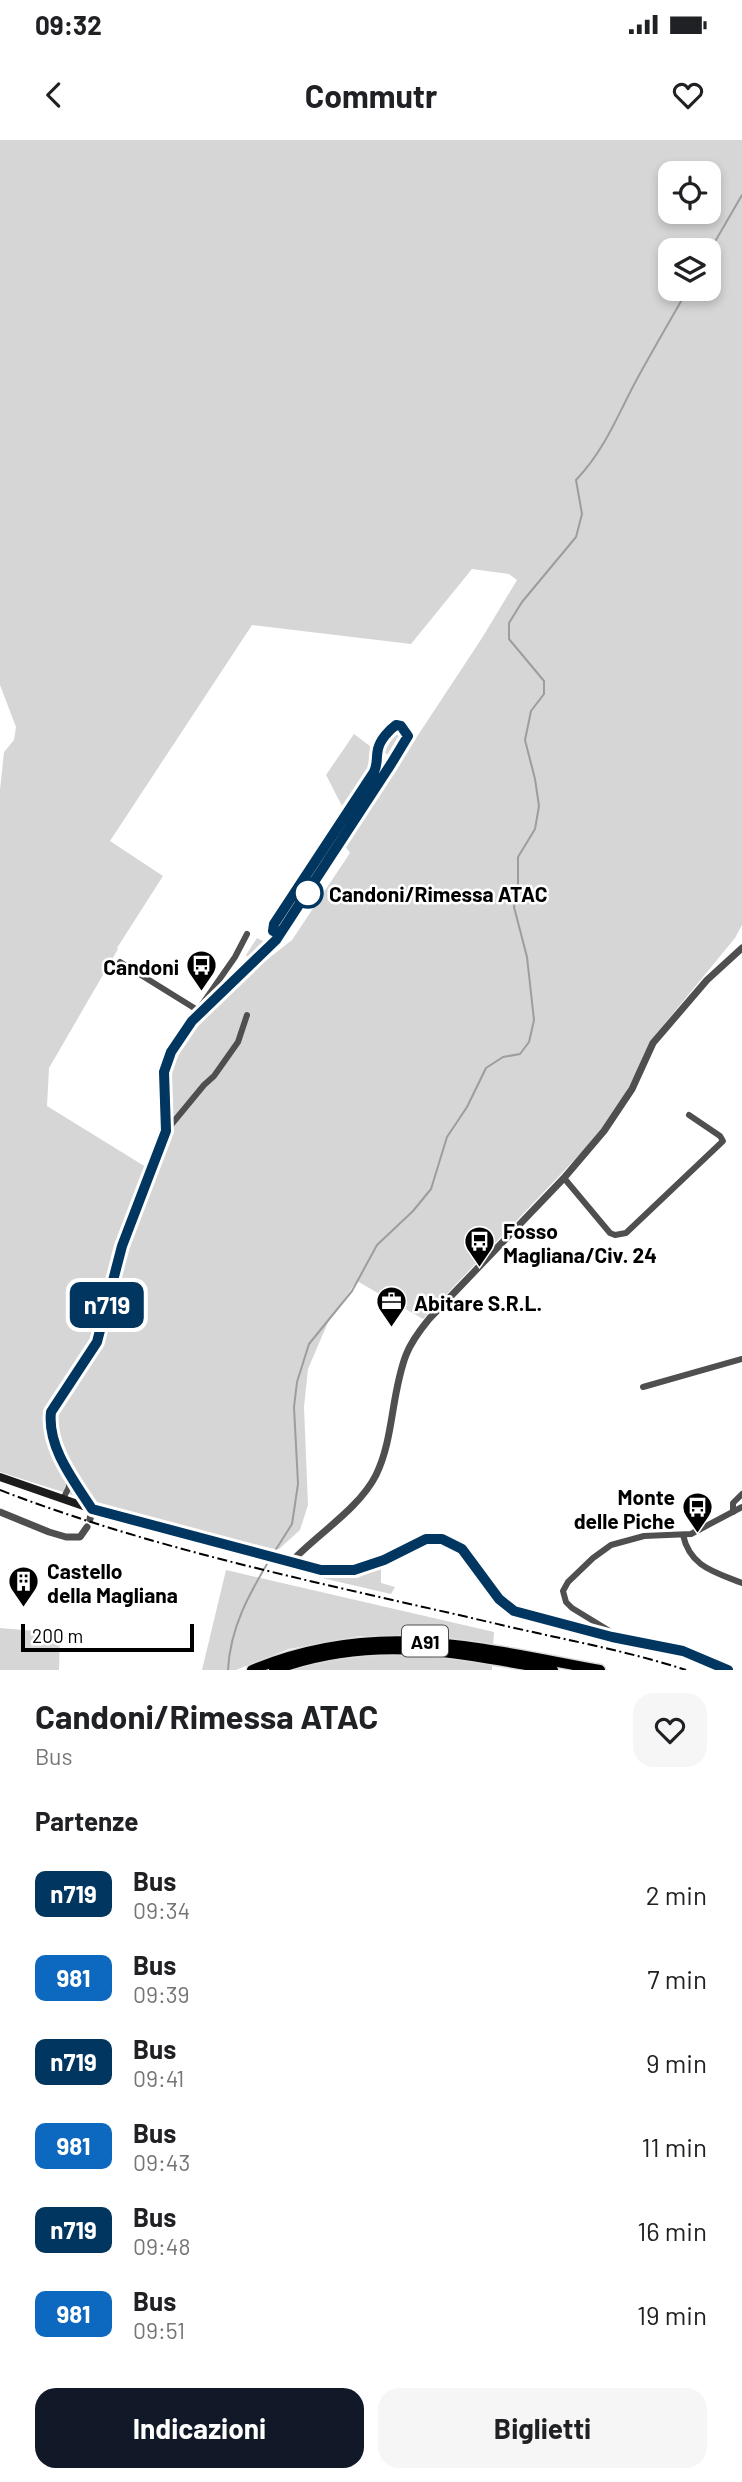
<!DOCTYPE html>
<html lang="it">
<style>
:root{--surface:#fff;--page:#f6f6f6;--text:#202124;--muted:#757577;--accent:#111827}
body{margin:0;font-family:Barlow,sans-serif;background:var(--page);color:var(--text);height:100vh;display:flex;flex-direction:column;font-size:26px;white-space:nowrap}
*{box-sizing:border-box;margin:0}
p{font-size:23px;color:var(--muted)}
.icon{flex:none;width:38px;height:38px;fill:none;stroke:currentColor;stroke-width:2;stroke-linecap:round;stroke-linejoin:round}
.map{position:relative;height:1530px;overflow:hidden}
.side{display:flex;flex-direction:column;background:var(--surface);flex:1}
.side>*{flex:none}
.badge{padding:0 14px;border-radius:10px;font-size:24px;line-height:46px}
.controls{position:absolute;left:658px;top:21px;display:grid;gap:14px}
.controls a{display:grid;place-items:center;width:63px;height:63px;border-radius:14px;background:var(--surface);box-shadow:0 4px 10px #0003;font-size:35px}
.scale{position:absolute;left:21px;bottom:18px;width:173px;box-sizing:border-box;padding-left:7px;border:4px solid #000;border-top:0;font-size:19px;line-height:24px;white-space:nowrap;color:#000;-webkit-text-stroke:5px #fff;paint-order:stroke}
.map>.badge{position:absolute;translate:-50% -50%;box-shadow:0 0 0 4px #fff}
h2{padding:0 35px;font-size:26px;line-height:63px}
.round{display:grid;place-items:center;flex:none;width:74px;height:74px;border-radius:21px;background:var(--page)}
.head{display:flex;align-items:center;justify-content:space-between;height:119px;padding:0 35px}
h1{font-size:33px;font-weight:700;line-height:52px}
.button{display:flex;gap:14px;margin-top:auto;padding:14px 35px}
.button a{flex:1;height:80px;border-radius:21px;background:var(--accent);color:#fff;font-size:28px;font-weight:700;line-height:80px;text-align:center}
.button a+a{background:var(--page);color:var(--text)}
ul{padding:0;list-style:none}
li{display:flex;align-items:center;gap:21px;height:84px;padding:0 35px}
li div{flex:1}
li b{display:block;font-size:26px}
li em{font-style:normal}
li .badge{min-width:77px;font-weight:700;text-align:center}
.status{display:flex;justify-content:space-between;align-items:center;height:49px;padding:0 35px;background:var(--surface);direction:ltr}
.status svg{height:19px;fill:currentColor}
header{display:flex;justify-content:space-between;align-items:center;height:91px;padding:0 35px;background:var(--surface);font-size:32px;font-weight:700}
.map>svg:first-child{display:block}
</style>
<div class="status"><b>09:32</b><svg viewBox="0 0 49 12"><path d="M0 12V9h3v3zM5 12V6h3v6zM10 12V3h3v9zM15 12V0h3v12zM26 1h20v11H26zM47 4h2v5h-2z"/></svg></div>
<header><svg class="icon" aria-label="back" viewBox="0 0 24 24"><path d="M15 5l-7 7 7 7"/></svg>Commutr<svg class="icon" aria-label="heart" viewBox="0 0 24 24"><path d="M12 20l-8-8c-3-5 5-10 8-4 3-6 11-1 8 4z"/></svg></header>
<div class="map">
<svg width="742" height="1530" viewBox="0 0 742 1530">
<rect width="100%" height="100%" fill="#fff"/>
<g fill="#d6d6d6" fill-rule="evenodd">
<path d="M0 0H742V785L735 798 657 893 615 973 599 994 423 1179 357 1141 329 1180 308 1229 304 1267 308 1365 300 1390 279 1409 257 1408 88 1360 0 1332V650L4 612 14 600 16 587 0 545ZM670 33H709V72H670ZM670 110H709V149H670ZM472 429 509 434 517 440 482 498 345 706 350 713 292 800 236 844 210 869 174 917 168 930 167 994 154 1032 47 966 49 928 118 809 117 808 163 736 110 701 252 485 411 504Z"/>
<polygon points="397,587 404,593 388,615 381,610"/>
<polygon points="354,594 371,607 370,610 374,620 342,666 326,635"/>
<polygon points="257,798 267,803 252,818 248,818 246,815"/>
<polygon points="381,1428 381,1443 395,1447 391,1454 322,1438 322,1435 357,1438"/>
<polygon points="226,1430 494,1492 493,1506 416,1496 360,1496 289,1509 236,1530 202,1530"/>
<polygon points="0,1488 60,1493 59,1530 0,1530"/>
<polygon points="387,1514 433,1516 492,1525 492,1530 289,1530 331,1520"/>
</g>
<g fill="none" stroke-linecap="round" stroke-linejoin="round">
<g stroke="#9d9d9d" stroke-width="2">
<polyline points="709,112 742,55"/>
<path d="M273 1414 292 1384 298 1344 294 1267 297 1242 309 1204 352 1151 377 1105 413 1071 431 1049 447 997 467 967 486 928 503 917 520 914 529 902 534 880 527 817 514 767 518 746V717L535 689 539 666 535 639 525 600 531 571 544 554V541L509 499V483L522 462 576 397 582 374 576 340C605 310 618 274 637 239 654 208 671 179 688 149"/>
<path d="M228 1530C230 1488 249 1454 270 1419"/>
</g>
<defs>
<g id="motorway">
<path d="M252 1530C376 1479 475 1507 600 1530"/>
<path d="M274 1530C371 1494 455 1512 553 1530"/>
</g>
</defs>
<use href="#motorway" stroke="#dbdbdb" stroke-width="13"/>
<g stroke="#4f4f4f" stroke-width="6">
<polyline points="120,822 199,871"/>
<polyline points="166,991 204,945 214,936 238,902 247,875"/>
<polyline points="564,1038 610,1093 615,1095 626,1093 723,1001 720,996 689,975"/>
<polyline points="643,1247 742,1219"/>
<polyline points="63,1359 69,1347 69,1334"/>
<path d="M92 1369C74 1340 47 1307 51 1272L97 1202 122 1106 166 991V923L178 899 235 817 247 794"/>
<polyline points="733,1372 733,1363 742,1354"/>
<path d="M683 1395C690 1427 715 1432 742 1443"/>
<polyline points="612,1497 608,1490 572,1468 566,1462 563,1451 568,1442 593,1418 611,1405 644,1396 691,1394 742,1367"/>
</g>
<g stroke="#4f4f4f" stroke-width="7">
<polyline points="0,1372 49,1392 66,1397 80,1397 87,1387"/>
<polyline points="90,1379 92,1369"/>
<path d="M290 1423C316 1395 359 1369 376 1335 394 1298 391 1254 406 1215 411 1202 420 1190 429 1179L564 1038 604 991 632 949 653 903 707 840 742 808"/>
</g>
<polyline stroke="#1c1c1c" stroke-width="8" points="0,1337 92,1369 321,1431 353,1430 384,1420 426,1399 442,1399 462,1408 498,1459 514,1470 612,1497 683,1511 728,1530"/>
<use href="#motorway" stroke="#000" stroke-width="10"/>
<path stroke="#000" stroke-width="2" stroke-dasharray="10 3.5 2 3.5" stroke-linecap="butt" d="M0 1350C163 1413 336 1446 506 1486 566 1500 628 1511 686 1530"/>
</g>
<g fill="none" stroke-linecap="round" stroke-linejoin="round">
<defs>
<path id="line" d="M273 791 274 784 374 632C378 624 376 617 378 609 380 600 389 590 396 585L401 586 408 596 391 624 276 800 192 881 171 912 164 932 166 991 122 1106 97 1202 51 1272C47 1307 74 1341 92 1369L321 1430H354L384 1420 426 1399H442L462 1409 499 1459 514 1471 612 1497 683 1511 728 1530"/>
</defs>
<use href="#line" stroke="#fff" stroke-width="16"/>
<use href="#line" stroke="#00365f" stroke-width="10"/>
</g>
<defs>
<symbol id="bus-pin" viewBox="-11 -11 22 30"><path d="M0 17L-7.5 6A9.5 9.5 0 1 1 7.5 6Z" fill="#000" stroke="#fff"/><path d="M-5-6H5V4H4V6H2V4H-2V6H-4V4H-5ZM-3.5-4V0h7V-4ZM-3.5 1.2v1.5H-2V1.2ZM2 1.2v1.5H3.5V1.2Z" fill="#fff"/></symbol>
<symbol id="office-pin" viewBox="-11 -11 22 30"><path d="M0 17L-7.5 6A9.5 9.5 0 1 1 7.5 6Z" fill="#000" stroke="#fff"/><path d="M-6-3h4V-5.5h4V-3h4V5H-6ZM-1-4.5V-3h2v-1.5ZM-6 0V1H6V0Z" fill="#fff"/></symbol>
<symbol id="building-pin" viewBox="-11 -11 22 30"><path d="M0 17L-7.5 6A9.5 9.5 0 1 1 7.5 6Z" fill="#000" stroke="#fff"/><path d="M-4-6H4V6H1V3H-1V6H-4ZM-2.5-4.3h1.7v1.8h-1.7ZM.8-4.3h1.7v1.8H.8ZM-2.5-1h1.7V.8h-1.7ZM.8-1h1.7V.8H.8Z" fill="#fff"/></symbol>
</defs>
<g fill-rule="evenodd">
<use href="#bus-pin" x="184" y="808" width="35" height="47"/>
<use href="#bus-pin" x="462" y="1084" width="35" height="47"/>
<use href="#office-pin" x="374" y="1144" width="35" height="47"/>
<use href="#bus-pin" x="680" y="1350" width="35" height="47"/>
<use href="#building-pin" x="6" y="1424" width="35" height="47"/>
</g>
<circle fill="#fff" stroke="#00365f" stroke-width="3.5" cx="308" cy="753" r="14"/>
<g text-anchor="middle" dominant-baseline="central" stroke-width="5" stroke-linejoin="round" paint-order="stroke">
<rect fill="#fff" stroke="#4c4c4c" stroke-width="2" x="402" y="1485.5" width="46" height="31" rx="5"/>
<g font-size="19" font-weight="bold" fill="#000">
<text x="425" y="1501">A91</text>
</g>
<g font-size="21" font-weight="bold" fill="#000" stroke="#fff" text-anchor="start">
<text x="329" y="753">Candoni/Rimessa ATAC</text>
</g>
<g font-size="21" font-weight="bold" fill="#000" stroke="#fff" text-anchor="start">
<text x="179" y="826" text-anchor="end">Candoni</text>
<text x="503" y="1090">Fosso<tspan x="503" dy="24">Magliana/Civ. 24</tspan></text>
<text x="414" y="1162">Abitare S.R.L.</text>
<text x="675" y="1356" text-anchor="end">Monte<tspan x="675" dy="24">delle Piche</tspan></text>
<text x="47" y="1430">Castello<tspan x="47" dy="24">della Magliana</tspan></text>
</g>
</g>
</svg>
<div class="controls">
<a><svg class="icon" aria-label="locate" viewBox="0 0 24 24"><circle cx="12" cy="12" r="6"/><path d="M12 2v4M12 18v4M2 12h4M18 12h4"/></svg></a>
<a><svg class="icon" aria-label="layers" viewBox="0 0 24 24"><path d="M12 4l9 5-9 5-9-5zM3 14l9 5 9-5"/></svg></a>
</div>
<div class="scale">200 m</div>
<b class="badge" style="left:107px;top:1165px;background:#00365f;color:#fff">n719</b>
</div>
<section class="side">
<div class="head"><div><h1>Candoni/Rimessa ATAC</h1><p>Bus</p></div><a class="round"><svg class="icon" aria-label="heart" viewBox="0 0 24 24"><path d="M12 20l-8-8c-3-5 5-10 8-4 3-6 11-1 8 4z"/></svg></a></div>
<h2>Partenze</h2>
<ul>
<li><span class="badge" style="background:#00365f;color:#fff">n719</span><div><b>Bus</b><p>09:34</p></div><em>2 min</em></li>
<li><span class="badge" style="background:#0c69bf;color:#fff">981</span><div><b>Bus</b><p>09:39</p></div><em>7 min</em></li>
<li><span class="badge" style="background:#00365f;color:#fff">n719</span><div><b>Bus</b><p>09:41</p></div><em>9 min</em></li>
<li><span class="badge" style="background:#0c69bf;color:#fff">981</span><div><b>Bus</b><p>09:43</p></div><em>11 min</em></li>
<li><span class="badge" style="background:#00365f;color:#fff">n719</span><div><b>Bus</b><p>09:48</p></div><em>16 min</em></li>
<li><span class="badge" style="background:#0c69bf;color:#fff">981</span><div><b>Bus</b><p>09:51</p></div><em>19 min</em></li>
</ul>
<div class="button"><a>Indicazioni</a><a>Biglietti</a></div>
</section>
